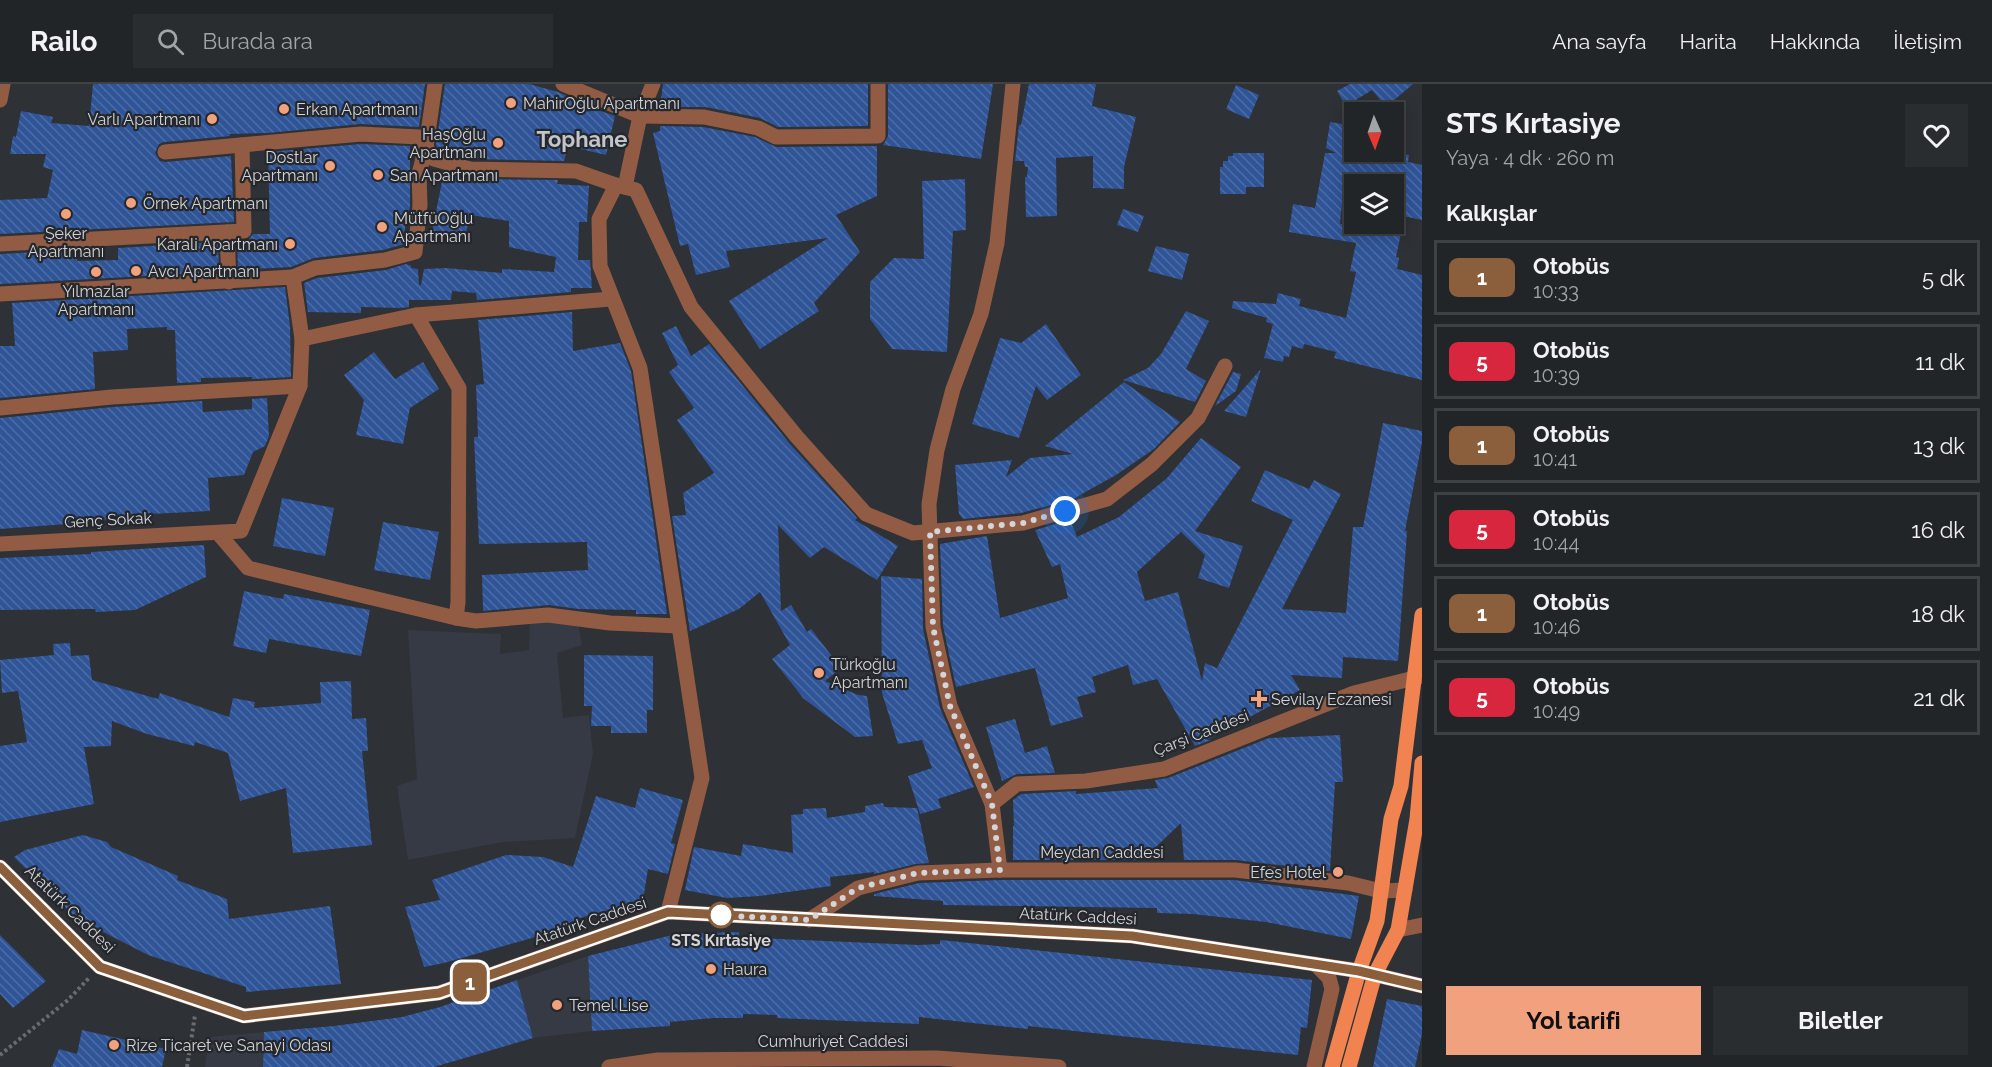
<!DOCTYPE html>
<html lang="tr">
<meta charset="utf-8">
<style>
:root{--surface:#222528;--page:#2a2d30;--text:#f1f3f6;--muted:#a2a5a8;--line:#3f4245;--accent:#f2a17e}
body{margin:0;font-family:Raleway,sans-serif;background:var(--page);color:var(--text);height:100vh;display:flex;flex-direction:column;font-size:22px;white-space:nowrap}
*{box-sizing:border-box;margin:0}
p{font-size:20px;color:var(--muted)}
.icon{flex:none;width:33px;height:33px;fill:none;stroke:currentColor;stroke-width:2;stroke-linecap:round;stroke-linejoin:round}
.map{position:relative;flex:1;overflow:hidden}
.drawer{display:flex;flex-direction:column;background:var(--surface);width:570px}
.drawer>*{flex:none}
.badge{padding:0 12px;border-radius:9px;font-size:21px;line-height:39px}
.needle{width:39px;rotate:178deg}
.fabs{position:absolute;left:1344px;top:18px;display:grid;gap:12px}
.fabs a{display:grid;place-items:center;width:60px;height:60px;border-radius:0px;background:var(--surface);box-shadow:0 3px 15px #0003,0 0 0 2px var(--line);font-size:30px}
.you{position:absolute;width:30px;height:30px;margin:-15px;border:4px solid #fff;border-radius:50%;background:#1a73e8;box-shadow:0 0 0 9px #1a73e833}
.map>.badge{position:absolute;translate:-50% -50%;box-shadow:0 0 0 3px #fff}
h2{padding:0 24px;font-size:22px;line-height:54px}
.round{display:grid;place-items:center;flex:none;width:63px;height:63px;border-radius:0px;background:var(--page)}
.headline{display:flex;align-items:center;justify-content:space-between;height:102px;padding:0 24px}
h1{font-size:28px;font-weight:700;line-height:45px}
.cta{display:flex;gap:12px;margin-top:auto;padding:12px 24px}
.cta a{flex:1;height:69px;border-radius:0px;background:var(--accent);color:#111;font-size:24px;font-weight:700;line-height:69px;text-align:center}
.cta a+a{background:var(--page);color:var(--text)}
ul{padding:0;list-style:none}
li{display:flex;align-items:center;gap:18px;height:75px;margin:0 12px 9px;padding:0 12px;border:3px solid var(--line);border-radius:0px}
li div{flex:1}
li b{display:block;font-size:22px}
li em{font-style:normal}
li .badge{min-width:66px;font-weight:700;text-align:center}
header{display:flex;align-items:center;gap:36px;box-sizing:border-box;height:84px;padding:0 30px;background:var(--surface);border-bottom:2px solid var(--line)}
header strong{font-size:28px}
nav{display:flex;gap:33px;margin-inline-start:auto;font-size:21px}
.search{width:420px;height:54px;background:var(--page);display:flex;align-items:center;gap:15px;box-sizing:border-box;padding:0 21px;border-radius:0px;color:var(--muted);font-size:22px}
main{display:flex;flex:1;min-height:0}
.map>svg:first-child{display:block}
</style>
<header>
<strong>Railo</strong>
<div class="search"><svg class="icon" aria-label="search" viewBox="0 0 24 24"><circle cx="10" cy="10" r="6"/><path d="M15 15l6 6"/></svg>Burada ara</div>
<nav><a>Ana sayfa</a><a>Harita</a><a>Hakkında</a><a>İletişim</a></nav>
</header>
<main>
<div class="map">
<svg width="1422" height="983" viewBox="0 0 1422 983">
<defs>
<pattern id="building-back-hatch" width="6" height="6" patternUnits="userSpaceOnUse" patternTransform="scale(1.5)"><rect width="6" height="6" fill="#2f5497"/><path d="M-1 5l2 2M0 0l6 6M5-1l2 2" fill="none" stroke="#4c6ca5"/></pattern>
</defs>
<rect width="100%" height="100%" fill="#2e3135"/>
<g fill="#353a44">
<polygon points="578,537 582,561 557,569 563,634 589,631 593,670 575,754 503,758 408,776 397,702 417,695 408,546 501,550 500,570 529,566 530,538"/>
<polygon points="588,872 592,947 533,954 517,896"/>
<polygon points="264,948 263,983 205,983 209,953"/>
</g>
<g fill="url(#building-back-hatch)">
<polygon points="93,0 425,0 419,43 360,40 268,49 229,50 230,52 164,58 159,60 155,69 160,77 165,78 231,72 234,138 0,150 0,116 47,114 53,86 43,83 46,70 10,70 13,52 16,53 21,27 53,33 51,39 89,42"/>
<polygon points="445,0 529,0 558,8 580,18 580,20 615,32 606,71 568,62 564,77 471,75 448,69 449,67 438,64 436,61"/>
<polygon points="663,0 868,0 868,42 778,43 760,34 706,23 660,23"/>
<polygon points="888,0 993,0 981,75 883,61 888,52"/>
<polygon points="1029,0 1096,0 1092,22 1136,33 1124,83 1124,105 1093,104 1093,72 1056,74 1057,132 1026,133 1025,93 1027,93 1028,83 1025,83 1024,77 1015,77 1019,41 1021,41"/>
<polygon points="1350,0 1413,0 1386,23 1372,6 1346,22 1337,7"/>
<polygon points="1236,1 1259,11 1249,35 1226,25"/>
<polygon points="1330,38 1354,42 1350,69 1393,68 1409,71 1408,78 1422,81 1422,136 1394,130 1394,100 1344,100 1340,140 1403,140 1396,173 1399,174 1397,185 1422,191 1422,296 1334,274 1336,268 1304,260 1303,265 1292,262 1289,273 1284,272 1283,278 1264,274 1273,240 1266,238 1267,234 1232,224 1233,217 1276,220 1278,209 1301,215 1299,222 1346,234 1356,188 1350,187 1356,159 1289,148 1293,120 1315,124 1325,69 1336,69 1326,64"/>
<polygon points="660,42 703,43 755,53 776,63 877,62 877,112 836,131 860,168 814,219 819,227 760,265 729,217 828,154 726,167 730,183 696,191 688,160 680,162 653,49 660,47"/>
<polygon points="361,60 410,62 410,121 408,142 405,142 405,160 383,166 314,174 291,183 238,186 237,157 249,155 253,150 270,150 268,68"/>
<polygon points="1233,69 1264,69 1264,103 1246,103 1246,110 1220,110 1220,83 1223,83 1223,77 1228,77 1228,72 1233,72"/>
<polygon points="444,88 470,95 558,96 557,100 589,102 587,138 579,138 578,176 590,176 592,204 571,204 571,208 477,216 476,209 452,207 451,216 409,216 409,223 400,224 361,223 361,229 308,228 304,199 317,194 386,186 406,180 411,182 411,184 418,185 419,201 421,201 424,185 446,184 502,189 502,185 554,188 556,173 509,163 509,137 470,131 465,154 432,147"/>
<polygon points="965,95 966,146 953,147 947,268 892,265 870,235 870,198 894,174 924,175 922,97"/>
<polygon points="1123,125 1144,132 1138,148 1117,141"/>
<polygon points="218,158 219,188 0,200 0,170 76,166 77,177 118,176 118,164"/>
<polygon points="1156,162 1189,170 1182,196 1148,187"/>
<polygon points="285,203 290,242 291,293 252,295 252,293 201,294 201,298 177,299 175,246 167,246 167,243 127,245 128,266 93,268 95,305 0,314 0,262 15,262 12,219"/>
<polygon points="1186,227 1209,237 1186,285 1206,297 1195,318 1123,296 1148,284 1161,270"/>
<polygon points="572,228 573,267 620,259 631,287 667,530 636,530 636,526 579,525 549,521 483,527 482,491 588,486 587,458 479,460 474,353 478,353 476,301 484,300 478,236"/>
<polygon points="1046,240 1081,291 1047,316 1036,302 1019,354 972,340 1000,254 1021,259"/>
<polygon points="676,242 691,272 709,260 790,360 857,434 855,436 898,462 877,496 824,463 810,474 778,441 781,527 791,521 807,548 811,545 841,584 825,597 858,611 867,612 873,652 855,653 803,614 793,601 772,575 790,561 760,508 739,525 690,547 672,432 686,431 683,409 714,389 677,336 694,324 669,288 678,281 662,249"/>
<polygon points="374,268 395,295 423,278 439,305 410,324 403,360 356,351 364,316 344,291"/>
<polygon points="1261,285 1246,333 1224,327"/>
<polygon points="1233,288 1241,290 1236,307 1215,322"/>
<polygon points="1124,298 1180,338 1154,365 1116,391 1073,415 1021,429 963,435 959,430 955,381 1012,376 1006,393 1030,374 1073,370 1045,362"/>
<polygon points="267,314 269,352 265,362 253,368 244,391 208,394 210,427 151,430 81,439 0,445 0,334 113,323 202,317 203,328 252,325 252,315"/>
<polygon points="1383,339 1422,347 1422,358 1405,447 1407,447 1398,577 1343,573 1342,594 1291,591 1300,606 1207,656 1211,656 1195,662 1157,595 1133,601 1128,581 1092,593 1096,608 1077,613 1083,633 1051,642 1035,584 956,603 943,542 940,460 987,452 1000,534 1068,514 1060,480 1052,483 1035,446 1070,436 1077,453 1119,433 1167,394 1201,354 1241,383 1195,447 1243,462 1229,504 1198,494 1205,471 1181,448 1137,488 1145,517 1178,508 1202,597 1205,579 1217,584 1293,436 1251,417 1265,386 1309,405 1314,396 1341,410 1282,525 1346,529 1353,443 1363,443"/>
<polygon points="282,414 334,424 325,472 273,462"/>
<polygon points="383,438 439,448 430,496 374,486"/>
<polygon points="204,461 206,493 135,526 96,528 95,525 0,526 0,474 91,470 91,468"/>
<polygon points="881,492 922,495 923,545 940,624 974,703 938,715 941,724 920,730 908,692 932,684 922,656 898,660 882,609"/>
<polygon points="244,507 283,515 284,510 370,526 361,572 269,555 266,569 233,562"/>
<polygon points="70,559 71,572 89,571 92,596 158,615 160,609 229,633 233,614 255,618 254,624 321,619 320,598 351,597 352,635 366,634 368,667 362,667 372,761 293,769 286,704 240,717 228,669 195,658 194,662 147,650 112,637 111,662 84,663 94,720 0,738 0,662 27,658 18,607 2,609 0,576 54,571 53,560"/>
<polygon points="584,571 653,572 653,626 647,626 647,649 611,649 611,642 591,642 592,622 584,622"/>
<polygon points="1015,635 1025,669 1047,662 1055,689 1017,690 1002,697 986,643"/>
<polygon points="1340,651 1343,698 1335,698 1330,787 1236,776 1184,776 1181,739 1142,776 1013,776 1013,742 1014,742 1013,716 1021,710 1076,707 1076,710 1158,704 1155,696 1168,694 1269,654"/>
<polygon points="640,704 683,716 671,759 675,760 668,790 648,785 643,816 580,834 549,849 525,856 444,879 424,883 405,823 440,816 432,796 506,771 543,773 573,783 596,712 635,724"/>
<polygon points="883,719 884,723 917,724 929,779 916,780 874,790 874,788 830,793 831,802 760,812 727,814 685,806 694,763 741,772 743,760 793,769 791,731 803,730 803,725 826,724 827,734 865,728 865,722"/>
<polygon points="83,751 107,758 111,763 178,792 177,796 227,815 229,835 330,822 341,900 246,908 246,903 148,871 76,834 14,773 25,766"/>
<polygon points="1000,796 1234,796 1359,812 1351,855 1266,838 1193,830 1157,829 1157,824 943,821 943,817 874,812 874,810 919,799"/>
<polygon points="739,848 739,852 754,854 919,861 940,860 940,856 951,857 1312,896 1307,944 1301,943 1298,971 1028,942 1028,945 919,933 919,940 777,934 777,931 743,930 743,934 713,934 670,938 670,942 592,947 588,872 676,850"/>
<polygon points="0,851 46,897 13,924 0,910"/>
<polygon points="517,896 533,954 434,983 263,983 264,948 334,942 402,933 440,923"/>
<polygon points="1387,915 1422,922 1422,950 1415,983 1373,983"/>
<polygon points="82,946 166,965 162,983 52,983 59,965 77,970"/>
</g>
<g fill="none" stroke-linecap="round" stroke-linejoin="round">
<g stroke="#6a6d70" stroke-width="4" stroke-dasharray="3 3" stroke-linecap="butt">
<polyline points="0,971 68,916 89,894"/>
<polyline points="187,983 195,931"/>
</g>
<g stroke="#925c44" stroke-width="15">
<polyline points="563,0 640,32 704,33 758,44 776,53 878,52 878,0"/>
<polyline points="0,16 3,0"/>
<polyline points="165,68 361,50 419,53 434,75 470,85 576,87 616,101"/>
<polyline points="625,103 640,32 653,0"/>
<polyline points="227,148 229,198"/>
<polyline points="0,160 244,147 242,61"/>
<polyline points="293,193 315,184 385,176 415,168 420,121 419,90 426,63 435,0"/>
<polyline points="0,210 293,193 302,255"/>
<polyline points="416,231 459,304 458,518 456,534 476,537 548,531 610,539 679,542"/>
<polyline points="0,324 112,313 300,302 302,255 416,231 611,215"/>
<polyline points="218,449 248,484 456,534"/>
<polyline points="0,460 241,447 300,302"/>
<polyline points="992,720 1017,700 1086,697 1164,685 1354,609 1422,592"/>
<polyline points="0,783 100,883 244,932 439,909 668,828 1132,852 1359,887 1422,902"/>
<polyline points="1000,786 992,720 950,622 933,543 929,420 937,366 953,305 981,230 997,159 1013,0"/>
<polyline points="668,828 702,694 640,284 600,182 599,135 616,101 636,106 691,223 797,353 866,430 913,449 1023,439 1107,415 1152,380 1198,334 1225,282"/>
<polyline points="809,836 858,804 918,789 1000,786 1235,786 1348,799 1381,807 1405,806"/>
<polyline points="1398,846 1422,841"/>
<polyline points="609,983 658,976 937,974 1059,983"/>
<polyline points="1314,983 1332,905 1329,894 1315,880"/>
</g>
<g stroke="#f18351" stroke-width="15">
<polyline points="1332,983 1359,887 1377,837 1391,735 1401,702 1422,531"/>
<polyline points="1349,983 1375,890 1398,846 1417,735 1422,679"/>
</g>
</g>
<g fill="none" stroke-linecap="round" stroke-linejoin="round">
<defs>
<polyline id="line" points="0,783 100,883 244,932 439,909 668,828 1132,852 1359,887 1422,902"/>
</defs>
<use href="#line" stroke="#fff" stroke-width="14"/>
<use href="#line" stroke="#8b5e3c" stroke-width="9"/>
<polyline stroke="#d3d5d8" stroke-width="6" stroke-dasharray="0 10.8" points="721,831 715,831 809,836 858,804 918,789 1000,786 992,720 950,622 933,543 930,448 1023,439 1065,427"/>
</g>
<g fill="#f2a17e" stroke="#24272b" stroke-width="2">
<circle cx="511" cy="19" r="6"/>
<circle cx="284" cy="25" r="6"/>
<circle cx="212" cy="35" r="6"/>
<circle cx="498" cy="59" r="6"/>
<circle cx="330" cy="82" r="6"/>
<circle cx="378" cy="91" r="6"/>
<circle cx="131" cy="119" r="6"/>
<circle cx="66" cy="130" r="6"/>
<circle cx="382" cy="143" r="6"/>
<circle cx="290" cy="160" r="6"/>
<circle cx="136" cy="187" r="6"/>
<circle cx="96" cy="188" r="6"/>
<circle cx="819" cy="589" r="6"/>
<path d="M1256 606h6v6h6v6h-6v6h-6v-6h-6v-6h6z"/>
<circle cx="1338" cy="788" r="6"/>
<circle cx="711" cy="885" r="6"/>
<circle cx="557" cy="921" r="6"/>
<circle cx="114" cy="961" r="6"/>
</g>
<circle fill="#fff" stroke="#8b5e3c" stroke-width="3" cx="721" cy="831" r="12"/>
<g text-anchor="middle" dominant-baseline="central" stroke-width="4.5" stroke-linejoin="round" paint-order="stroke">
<g font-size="16" fill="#d3d5d8" stroke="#24272b" text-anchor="start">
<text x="523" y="19">MahirOğlu Apartmanı</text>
<text x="296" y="25">Erkan Apartmanı</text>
<text x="200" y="35" text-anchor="end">Varlı Apartmanı</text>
<text x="486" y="50" text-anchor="end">HaşOğlu<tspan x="486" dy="18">Apartmanı</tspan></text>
<text x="318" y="73" text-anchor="end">Dostlar<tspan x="318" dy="18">Apartmanı</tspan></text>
<text x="390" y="91">San Apartmanı</text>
<text x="143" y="119">Örnek Apartmanı</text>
<text x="394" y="134">MütfüOğlu<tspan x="394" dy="18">Apartmanı</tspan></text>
<text x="66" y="149" text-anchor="middle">Şeker<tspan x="66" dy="18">Apartmanı</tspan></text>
<text x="278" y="160" text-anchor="end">Karali Apartmanı</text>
<text x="148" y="187">Avcı Apartmanı</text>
<text x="96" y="207" text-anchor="middle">Yılmazlar<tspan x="96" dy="18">Apartmanı</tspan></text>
<text x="831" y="580">Türkoğlu<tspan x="831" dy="18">Apartmanı</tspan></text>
<text x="1271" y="615">Sevilay Eczanesi</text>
<text x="1326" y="788" text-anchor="end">Efes Hotel</text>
<text x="723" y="885">Haura</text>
<text x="569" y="921">Temel Lise</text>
<text x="126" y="961">Rize Ticaret ve Sanayi Odası</text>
</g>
<g font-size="16" fill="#d3d5d8" stroke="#24272b">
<text transform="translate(108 436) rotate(-3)">Genç Sokak</text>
<text transform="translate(1201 649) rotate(-21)">Çarşi Caddesi</text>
<text x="1102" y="768">Meydan Caddesi</text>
<text transform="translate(70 825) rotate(44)">Atatürk Caddesi</text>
<text transform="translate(1078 832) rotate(3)">Atatürk Caddesi</text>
<text transform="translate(590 837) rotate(-19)">Atatürk Caddesi</text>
<text x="833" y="957">Cumhuriyet Caddesi</text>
</g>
<g font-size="16" font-weight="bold" fill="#d3d5d8" stroke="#24272b">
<text x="721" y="856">STS Kırtasiye</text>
</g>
<g font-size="22" font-weight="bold" fill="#c2c5ca" stroke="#24272b">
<text x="582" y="55">Tophane</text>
</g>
</g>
</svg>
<div class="fabs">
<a><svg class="needle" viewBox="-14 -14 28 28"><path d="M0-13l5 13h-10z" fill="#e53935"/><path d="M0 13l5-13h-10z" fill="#a2a5a8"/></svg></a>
<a><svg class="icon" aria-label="layers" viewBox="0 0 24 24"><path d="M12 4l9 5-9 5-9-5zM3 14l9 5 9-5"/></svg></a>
</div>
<div class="you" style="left:1065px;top:427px"></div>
<b class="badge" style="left:470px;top:898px;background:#8b5e3c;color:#fff">1</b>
</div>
<section class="drawer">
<div class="headline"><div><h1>STS Kırtasiye</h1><p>Yaya · 4 dk · 260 m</p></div><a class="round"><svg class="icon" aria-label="heart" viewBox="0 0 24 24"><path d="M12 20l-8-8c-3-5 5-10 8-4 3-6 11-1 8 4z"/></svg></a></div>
<h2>Kalkışlar</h2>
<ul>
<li><span class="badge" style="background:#8b5e3c;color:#fff">1</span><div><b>Otobüs</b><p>10:33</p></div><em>5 dk</em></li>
<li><span class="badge" style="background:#d7263d;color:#fff">5</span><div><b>Otobüs</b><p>10:39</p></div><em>11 dk</em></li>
<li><span class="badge" style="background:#8b5e3c;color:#fff">1</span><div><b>Otobüs</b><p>10:41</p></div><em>13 dk</em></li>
<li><span class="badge" style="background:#d7263d;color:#fff">5</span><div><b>Otobüs</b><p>10:44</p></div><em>16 dk</em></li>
<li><span class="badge" style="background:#8b5e3c;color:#fff">1</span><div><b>Otobüs</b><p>10:46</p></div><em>18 dk</em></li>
<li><span class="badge" style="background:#d7263d;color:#fff">5</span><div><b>Otobüs</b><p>10:49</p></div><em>21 dk</em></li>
</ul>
<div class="cta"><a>Yol tarifi</a><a>Biletler</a></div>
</section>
</main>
